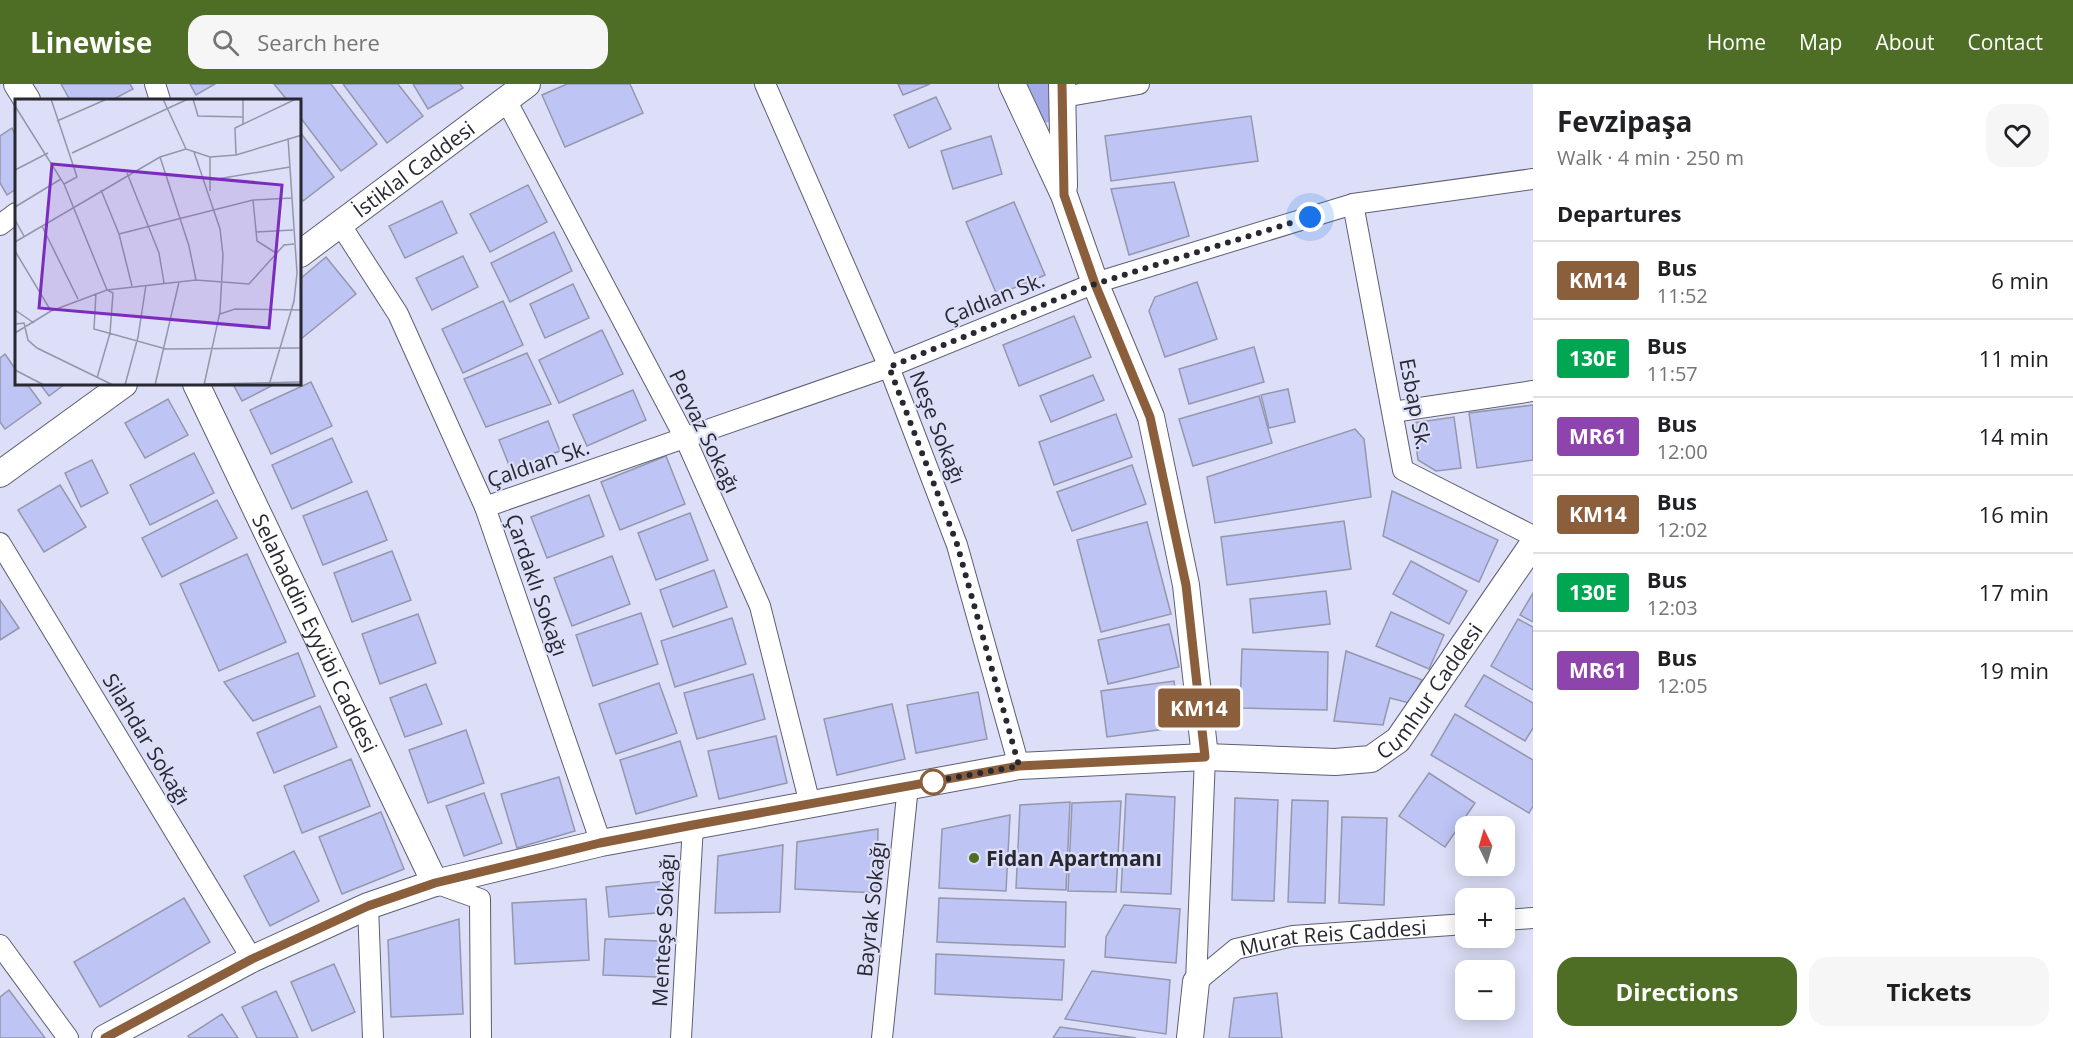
<!DOCTYPE html>
<meta charset="utf-8">
<style>
:root{--surface:#fff;--page:#f6f6f6;--text:#202124;--muted:#757577;--line:#e0e0e0;--accent:#4d6e24}
body{margin:0;font-family:"Open Sans",sans-serif;background:var(--page);color:var(--text);height:100vh;display:flex;flex-direction:column;font-size:22px;white-space:nowrap}
*{box-sizing:border-box;margin:0}
p{font-size:20px;color:var(--muted)}
.icon{flex:none;width:33px;height:33px;fill:none;stroke:currentColor;stroke-width:2;stroke-linecap:round;stroke-linejoin:round}
.map{position:relative;flex:1;overflow:hidden}
.panel{display:flex;flex-direction:column;background:var(--surface);width:540px}
.panel>*{flex:none}
.badge{padding:0 12px;border-radius:4px;font-size:21px;line-height:39px}
.needle{width:39px;rotate:355deg}
.buttons{position:absolute;left:1455px;top:732px;display:grid;gap:12px}
.buttons a{display:grid;place-items:center;width:60px;height:60px;border-radius:12px;background:var(--surface);box-shadow:0 3px 15px #0003;font-size:30px}
.you{position:absolute;width:30px;height:30px;margin:-15px;border:4px solid #fff;border-radius:50%;background:#1a73e8;box-shadow:0 0 0 9px #1a73e833}
.map>.badge{position:absolute;translate:-50% -50%;box-shadow:0 0 0 3px #fff}
h2{padding:0 24px;font-size:22px;line-height:54px}
.round{display:grid;place-items:center;flex:none;width:63px;height:63px;border-radius:18px;background:var(--page)}
.summary{display:flex;align-items:center;justify-content:space-between;height:102px;padding:0 24px}
h1{font-size:28px;font-weight:700;line-height:45px}
.button{display:flex;gap:12px;margin-top:auto;padding:12px 24px}
.button a{flex:1;height:69px;border-radius:18px;background:var(--accent);color:#fff;font-size:24px;font-weight:700;line-height:69px;text-align:center}
.button a+a{background:var(--page);color:var(--text)}
ul{padding:0;list-style:none}
li{display:flex;align-items:center;gap:18px;height:78px;padding:0 24px;border-top:2px solid var(--line)}
li div{flex:1}
li b{display:block;font-size:22px}
li em{font-style:normal}
li .badge{min-width:66px;font-weight:700;text-align:center}
header{display:flex;align-items:center;gap:36px;box-sizing:border-box;height:84px;padding:0 30px;background:var(--accent);color:#fff}
header strong{font-size:28px}
nav{display:flex;gap:33px;margin-inline-start:auto;font-size:21px}
.search{width:420px;height:54px;background:var(--page);display:flex;align-items:center;gap:15px;box-sizing:border-box;padding:0 21px;border-radius:18px;color:var(--muted);font-size:22px}
main{display:flex;flex:1;min-height:0}
.map>svg:first-child{display:block}
</style>
<header>
<strong>Linewise</strong>
<div class="search"><svg class="icon" aria-label="search" viewBox="0 0 24 24"><circle cx="10" cy="10" r="6"/><path d="M15 15l6 6"/></svg>Search here</div>
<nav><a>Home</a><a>Map</a><a>About</a><a>Contact</a></nav>
</header>
<main>
<div class="map">
<svg width="1533" height="954" viewBox="0 0 1533 954">
<rect width="100%" height="100%" fill="#dcdff7"/>
<polygon fill="#a5abe7" points="1022,0 1048,0 1051,38 1039,39"/>
<g fill="#bec4f4" stroke="#9497ad" stroke-width="1.5">
<polygon points="61,0 130,0 133,5 112,16 70,16"/>
<polygon points="190,0 215,0 196,11"/>
<polygon points="274,0 331,0 377,60 341,87 300,33 300,16 287,16"/>
<polygon points="343,0 398,0 423,32 387,59"/>
<polygon points="413,0 460,0 463,4 428,25"/>
<polygon points="567,0 630,0 643,29 565,63 542,11"/>
<polygon points="898,0 930,0 903,11"/>
<polygon points="936,13 951,45 909,64 894,31"/>
<polygon points="1251,32 1258,77 1111,97 1105,52"/>
<polygon points="12,44 16,52 16,105 7,111 0,99 0,52"/>
<polygon points="300,48 334,93 303,117 300,113"/>
<polygon points="991,52 1002,90 953,105 941,67"/>
<polygon points="1174,98 1189,152 1129,171 1111,105"/>
<polygon points="528,101 547,138 490,168 470,130"/>
<polygon points="442,117 457,149 405,174 389,142"/>
<polygon points="1014,118 1045,191 997,211 966,138"/>
<polygon points="554,148 572,187 510,218 491,179"/>
<polygon points="463,172 478,203 432,226 416,194"/>
<polygon points="326,173 356,210 301,255 300,195"/>
<polygon points="1197,198 1217,255 1165,273 1149,227 1155,213"/>
<polygon points="573,200 589,234 545,254 530,220"/>
<polygon points="503,217 523,261 463,289 442,245"/>
<polygon points="1074,232 1091,273 1019,302 1003,261"/>
<polygon points="602,246 623,290 559,319 539,276"/>
<polygon points="1254,263 1264,298 1189,320 1179,285"/>
<polygon points="527,269 551,320 486,343 464,295"/>
<polygon points="5,270 16,286 16,300 27,300 41,319 5,345 0,338 0,274"/>
<polygon points="1093,291 1104,316 1051,338 1040,312"/>
<polygon points="311,298 332,342 271,370 250,326"/>
<polygon points="40,300 65,300 49,312"/>
<polygon points="233,300 275,300 242,317"/>
<polygon points="1288,305 1295,338 1269,344 1261,311"/>
<polygon points="633,306 646,336 587,362 573,331"/>
<polygon points="1259,312 1272,359 1193,382 1179,335"/>
<polygon points="168,315 188,351 145,374 125,339"/>
<polygon points="1533,321 1533,376 1477,384 1469,329"/>
<polygon points="1116,330 1132,373 1054,401 1039,358"/>
<polygon points="1454,333 1461,384 1436,387 1418,376 1413,339"/>
<polygon points="548,337 560,367 511,386 499,356"/>
<polygon points="1355,345 1364,355 1371,413 1215,439 1207,393"/>
<polygon points="332,354 352,398 292,425 272,381"/>
<polygon points="194,369 214,409 150,441 130,401"/>
<polygon points="666,372 685,420 620,446 601,398"/>
<polygon points="92,376 108,409 81,423 65,389"/>
<polygon points="1132,381 1146,420 1072,447 1057,408"/>
<polygon points="60,401 86,443 44,468 18,426"/>
<polygon points="367,407 387,456 323,481 303,432"/>
<polygon points="1392,407 1498,456 1479,498 1383,452"/>
<polygon points="589,411 604,452 547,474 531,433"/>
<polygon points="217,416 237,454 162,493 142,454"/>
<polygon points="690,429 708,476 656,496 638,449"/>
<polygon points="1344,437 1351,485 1227,501 1221,453"/>
<polygon points="1147,438 1171,530 1101,548 1077,456"/>
<polygon points="392,467 411,516 352,538 334,489"/>
<polygon points="247,470 286,558 219,587 180,500"/>
<polygon points="612,472 630,520 572,542 554,494"/>
<polygon points="1411,477 1467,507 1449,540 1393,510"/>
<polygon points="714,486 727,523 673,543 660,506"/>
<polygon points="1326,507 1330,540 1253,549 1250,515"/>
<polygon points="1533,509 1533,538 1520,531"/>
<polygon points="0,516 19,544 0,556"/>
<polygon points="1391,528 1444,551 1429,585 1376,562"/>
<polygon points="641,529 658,580 593,602 576,551"/>
<polygon points="418,530 436,579 380,600 362,550"/>
<polygon points="732,534 746,580 675,603 661,557"/>
<polygon points="1518,535 1533,543 1533,606 1491,582"/>
<polygon points="1169,540 1179,583 1108,600 1098,556"/>
<polygon points="1242,565 1328,568 1327,626 1240,624"/>
<polygon points="1346,567 1422,596 1409,619 1390,614 1383,641 1334,637"/>
<polygon points="298,569 315,612 253,637 224,598"/>
<polygon points="753,590 765,635 697,655 684,609"/>
<polygon points="1484,591 1533,619 1533,644 1525,657 1465,622"/>
<polygon points="1174,597 1180,643 1107,653 1101,607"/>
<polygon points="659,599 677,649 616,670 599,620"/>
<polygon points="426,600 442,640 405,653 390,614"/>
<polygon points="978,608 987,655 916,669 907,621"/>
<polygon points="892,620 905,675 837,691 824,635"/>
<polygon points="320,622 337,663 274,689 257,649"/>
<polygon points="1455,630 1533,676 1533,722 1529,729 1431,671"/>
<polygon points="466,646 484,699 428,719 409,666"/>
<polygon points="776,652 787,699 719,715 708,667"/>
<polygon points="680,657 697,712 636,730 620,676"/>
<polygon points="351,675 370,722 302,749 284,702"/>
<polygon points="1429,689 1475,719 1445,763 1399,732"/>
<polygon points="559,693 575,747 517,764 501,710"/>
<polygon points="484,709 502,759 464,772 446,722"/>
<polygon points="1126,710 1175,713 1171,810 1121,808"/>
<polygon points="1235,714 1278,716 1274,817 1232,816"/>
<polygon points="1292,716 1328,717 1325,819 1288,818"/>
<polygon points="1121,717 1116,808 1068,807 1072,719"/>
<polygon points="1070,718 1066,806 1016,804 1020,721"/>
<polygon points="381,728 404,785 342,810 319,753"/>
<polygon points="1010,731 1006,807 939,804 942,745"/>
<polygon points="1342,733 1387,734 1384,821 1339,819"/>
<polygon points="878,745 877,809 795,805 797,758"/>
<polygon points="783,761 780,828 715,829 718,772"/>
<polygon points="294,767 319,817 270,842 244,792"/>
<polygon points="666,797 668,828 609,833 606,803"/>
<polygon points="184,814 210,858 100,923 74,878"/>
<polygon points="939,814 1066,818 1065,863 937,858"/>
<polygon points="586,815 589,876 515,880 512,819"/>
<polygon points="1124,821 1180,825 1176,879 1105,873 1106,853"/>
<polygon points="459,835 463,930 391,933 388,856"/>
<polygon points="605,855 660,857 658,893 603,891"/>
<polygon points="936,870 1064,876 1062,916 935,910"/>
<polygon points="334,880 355,928 312,947 291,898"/>
<polygon points="1092,887 1170,896 1166,950 1065,935"/>
<polygon points="9,906 45,954 0,954 0,913"/>
<polygon points="276,907 298,954 257,954 242,923"/>
<polygon points="1277,909 1282,954 1229,954 1234,914"/>
<polygon points="222,930 238,954 189,954 188,952"/>
<polygon points="1060,943 1136,954 1053,954"/>
</g>
<g fill="none" stroke-linecap="round" stroke-linejoin="round">
<defs>
<g id="minor">
<polyline points="155,0 160,16"/>
<polyline points="765,0 889,283 957,461 1019,682"/>
<polyline points="1063,13 1139,0"/>
<polyline points="506,16 685,354 760,522 810,720"/>
<polyline points="1353,120 1403,386 1533,452"/>
<polyline points="340,140 398,230 485,423 601,759"/>
<polyline points="0,141 16,129"/>
<polyline points="1393,328 1533,307"/>
<polyline points="485,423 889,283 1095,199 1353,120 1533,95"/>
<polyline points="0,459 252,875"/>
<polyline points="435,799 480,815 481,954"/>
<polyline points="368,822 373,954"/>
<polyline points="1504,836 1533,834"/>
<polyline points="0,861 68,954"/>
<path id="s1" d="M1196 898 1236 865 1293 852 1466 840"/>
<polyline points="1196,898 1205,673"/>
<polyline points="681,954 693,741"/>
<polyline points="882,954 908,702"/>
</g>
<g id="tertiary">
<polyline points="17,0 27,16"/>
<polyline points="1012,0 1064,111 1095,199 1151,333 1186,501 1205,673"/>
<polyline points="1062,0 1064,102"/>
<path id="s2" d="M300 170 527 0"/>
<path id="s3" d="M196 300 435 799"/>
<polyline points="0,390 124,300"/>
<path id="s4" d="M105 954 252 875 368 822 435 799 601 759 1019 682 1205 673 1335 678 1371 675 1398 656 1533 460"/>
<polyline points="1190,954 1196,898"/>
</g>
</defs>
<use href="#minor" stroke="#5d5f73" stroke-width="22"/>
<use href="#tertiary" stroke="#5d5f73" stroke-width="28"/>
<use href="#minor" stroke="#fff" stroke-width="20"/>
<use href="#tertiary" stroke="#fff" stroke-width="26"/>
</g>
<g fill="none" stroke-linecap="round" stroke-linejoin="round">
<defs>
<polyline id="line" points="105,954 252,875 368,822 435,799 600,759 693,741 1019,682 1205,673 1186,501 1150,333 1095,200 1064,111 1062,0"/>
</defs>
<use href="#line" stroke="#fff" stroke-width="14"/>
<use href="#line" stroke="#8b5e3c" stroke-width="9"/>
<polyline stroke="#272831" stroke-width="6" stroke-dasharray="0 10.8" points="933,698 930,698 1019,682 957,460 889,283 1095,200 1310,133"/>
</g>
<circle fill="#fff" stroke="#8b5e3c" stroke-width="3" cx="933" cy="698" r="12"/>
<circle fill="#4d6e24" stroke="#dcdff7" stroke-width="2" cx="974" cy="774" r="6"/>
<g text-anchor="middle" dominant-baseline="central" stroke-width="4.5" stroke-linejoin="round" paint-order="stroke">
<g font-size="21" fill="#272831" stroke="#dcdff7">
<text stroke="none"><textPath href="#s2" startOffset="142">İstiklal Caddesi</textPath></text>
<text transform="translate(994 214) rotate(-22)">Çaldıan Sk.</text>
<text transform="translate(1416 320) rotate(79)">Esbap Sk.</text>
<text transform="translate(938 343) rotate(69)">Neşe Sokağı</text>
<text transform="translate(705 347) rotate(64)">Pervaz Sokağı</text>
<text transform="translate(538 379) rotate(-19)">Çaldıan Sk.</text>
<text transform="translate(537 501) rotate(71)">Çardaklı Sokağı</text>
<text stroke="none"><textPath href="#s3" startOffset="276">Selahaddin Eyyübi Caddesi</textPath></text>
<text stroke="none"><textPath href="#s4" startOffset="1404">Cumhur Caddesi</textPath></text>
<text transform="translate(147 655) rotate(59)">Silahdar Sokağı</text>
<text transform="translate(871 825) rotate(-84)">Bayrak Sokağı</text>
<text transform="translate(663 846) rotate(-87)">Menteşe Sokağı</text>
<text stroke="none"><textPath href="#s1" startOffset="150">Murat Reis Caddesi</textPath></text>
</g>
<g font-size="21" font-weight="bold" fill="#272831" stroke="#dcdff7" text-anchor="start">
<text x="986" y="774">Fidan Apartmanı</text>
</g>
</g>
<g transform="translate(15 15)">
<rect width="286" height="286" fill="#dcdff7"/>
<path fill="none" stroke="#9496a8" stroke-width="1.5" d="M36 0 62 78 49 85M148 0 171 50M178 0 183 17 228 18M0 7 49 85 92 191 98 194 95 234 82 279M42 22 92 0M228 26V0M179 53 205 130 208 156 205 213 189 286M57 54 173 0M221 56 220 29 281 0M145 58 174 147 181 181M0 71 33 54M112 74 144 154 149 184M196 81 275 68M86 91 104 135 117 187M195 92V58M238 101 242 142 261 154M0 108 46 80M0 121 9 137M27 127 63 200M241 133 278 131M104 135 238 101 277 99M0 143 145 58 171 50 195 58 221 56 287 36M0 152 36 212M81 194 79 230 151 250 287 249M0 211 19 224M205 215 220 210 287 211M1 225 9 224 13 241 22 249 98 286M0 234 36 212 92 191 181 181 234 185 269 146 279 145M0 271 29 286M189 285 287 283M110 286 123 238 131 186M140 286 164 183M254 286 279 202 282 174 273 39"/>
<path fill="#7b2cbf" fill-opacity="0.15" stroke="#7b2cbf" stroke-width="3" d="M37 65 267 86 254 229 24 209Z"/>
<rect width="286" height="286" fill="none" stroke="#272831" stroke-width="3"/>
</g>
</svg>
<div class="buttons">
<a><svg class="needle" viewBox="-14 -14 28 28"><path d="M0-13l5 13h-10z" fill="#e53935"/><path d="M0 13l5-13h-10z" fill="#757577"/></svg></a>
<a>+</a>
<a>−</a>
</div>
<div class="you" style="left:1310px;top:133px"></div>
<b class="badge" style="left:1199px;top:624px;background:#8b5e3c;color:#fff">KM14</b>
</div>
<section class="panel">
<div class="summary"><div><h1>Fevzipaşa</h1><p>Walk · 4 min · 250 m</p></div><a class="round"><svg class="icon" aria-label="heart" viewBox="0 0 24 24"><path d="M12 20l-8-8c-3-5 5-10 8-4 3-6 11-1 8 4z"/></svg></a></div>
<h2>Departures</h2>
<ul>
<li><span class="badge" style="background:#8b5e3c;color:#fff">KM14</span><div><b>Bus</b><p>11:52</p></div><em>6 min</em></li>
<li><span class="badge" style="background:#00a651;color:#fff">130E</span><div><b>Bus</b><p>11:57</p></div><em>11 min</em></li>
<li><span class="badge" style="background:#8e44ad;color:#fff">MR61</span><div><b>Bus</b><p>12:00</p></div><em>14 min</em></li>
<li><span class="badge" style="background:#8b5e3c;color:#fff">KM14</span><div><b>Bus</b><p>12:02</p></div><em>16 min</em></li>
<li><span class="badge" style="background:#00a651;color:#fff">130E</span><div><b>Bus</b><p>12:03</p></div><em>17 min</em></li>
<li><span class="badge" style="background:#8e44ad;color:#fff">MR61</span><div><b>Bus</b><p>12:05</p></div><em>19 min</em></li>
</ul>
<div class="button"><a>Directions</a><a>Tickets</a></div>
</section>
</main>
